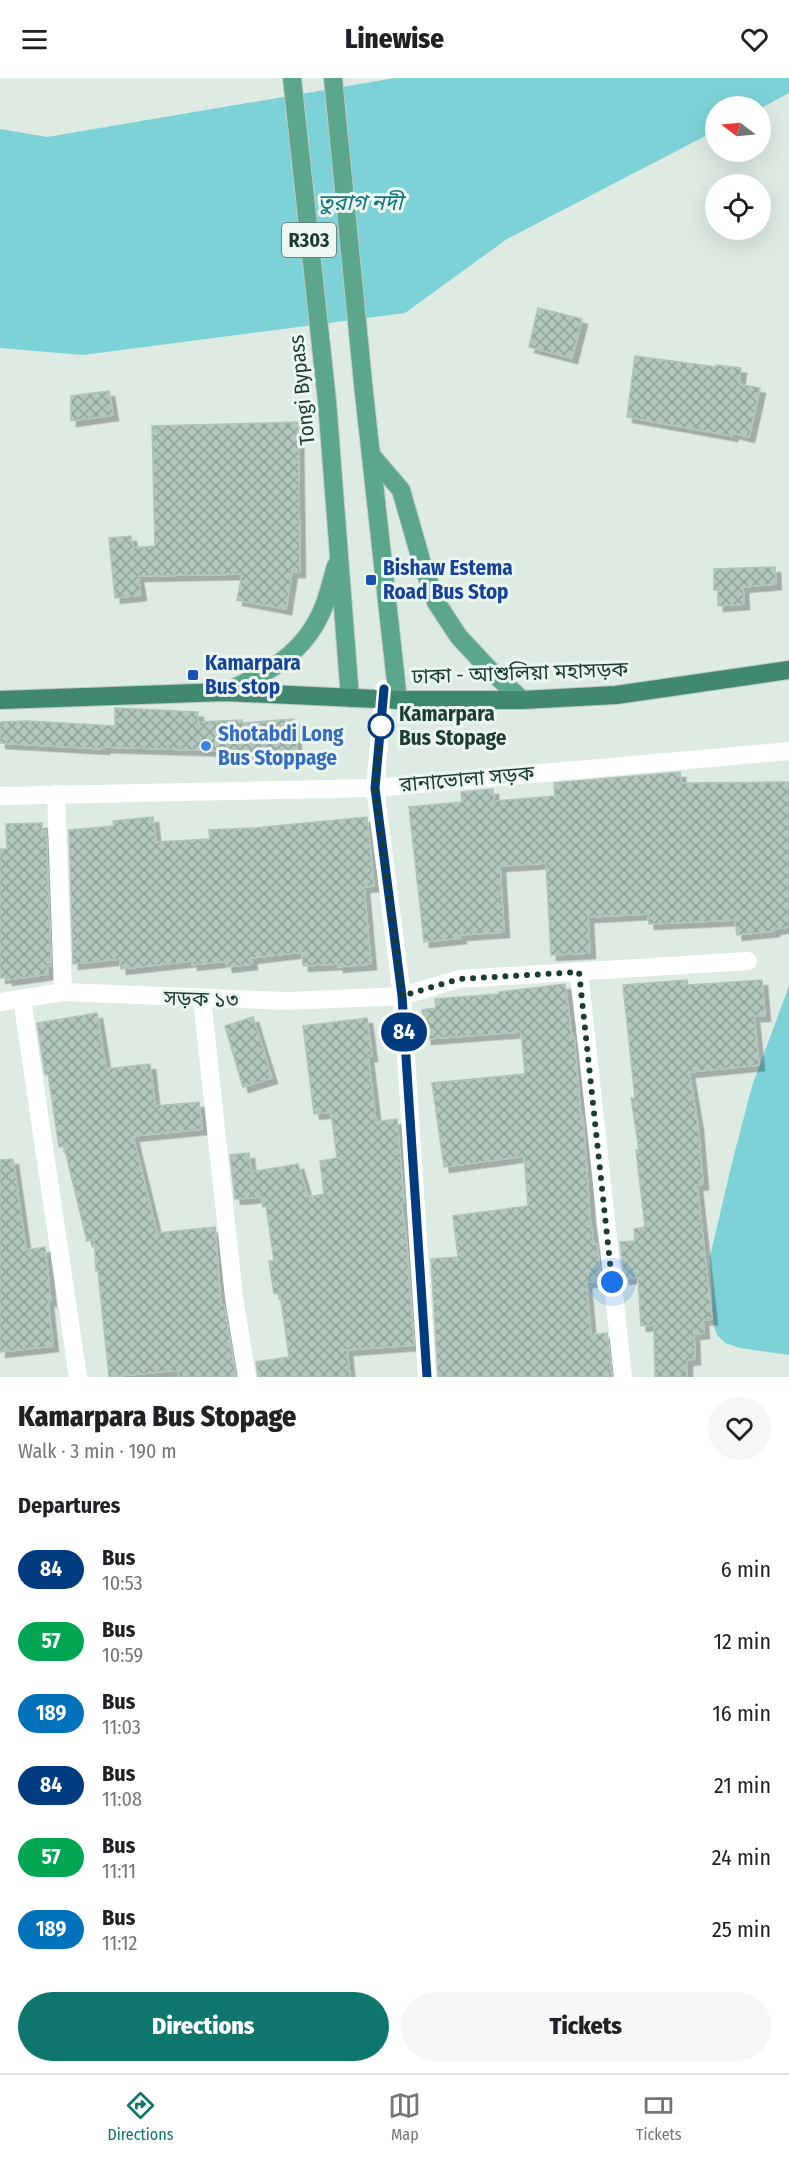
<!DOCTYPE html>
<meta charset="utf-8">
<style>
:root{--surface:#fff;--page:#f6f6f6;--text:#202124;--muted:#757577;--line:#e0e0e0;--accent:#0f766e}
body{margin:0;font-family:"Fira Sans Condensed","Noto Sans Bengali",sans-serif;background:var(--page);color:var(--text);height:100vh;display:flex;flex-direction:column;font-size:22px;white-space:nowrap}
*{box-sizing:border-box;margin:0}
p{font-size:20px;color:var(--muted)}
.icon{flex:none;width:33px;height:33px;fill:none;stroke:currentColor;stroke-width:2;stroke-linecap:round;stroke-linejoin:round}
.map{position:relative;height:1299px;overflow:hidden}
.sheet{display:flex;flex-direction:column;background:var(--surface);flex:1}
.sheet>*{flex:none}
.badge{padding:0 12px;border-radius:20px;font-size:21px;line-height:39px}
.needle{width:39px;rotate:286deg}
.controls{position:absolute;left:705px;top:18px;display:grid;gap:12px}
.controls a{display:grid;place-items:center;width:66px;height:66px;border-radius:50%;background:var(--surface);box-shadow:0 6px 24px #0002;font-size:30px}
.you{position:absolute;width:30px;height:30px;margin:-15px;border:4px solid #fff;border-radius:50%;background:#1a73e8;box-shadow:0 0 0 9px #1a73e833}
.map>.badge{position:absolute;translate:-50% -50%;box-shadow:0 0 0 3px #fff}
h2{padding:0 18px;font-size:22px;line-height:54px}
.round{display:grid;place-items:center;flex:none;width:63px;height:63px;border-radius:32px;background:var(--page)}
.headline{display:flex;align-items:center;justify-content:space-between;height:102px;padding:0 18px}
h1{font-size:28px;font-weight:800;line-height:45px}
.primary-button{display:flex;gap:12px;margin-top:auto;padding:12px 18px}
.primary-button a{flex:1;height:69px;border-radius:36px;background:var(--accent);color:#fff;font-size:24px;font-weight:800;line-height:69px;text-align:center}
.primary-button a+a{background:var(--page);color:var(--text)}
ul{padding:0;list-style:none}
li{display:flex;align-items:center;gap:18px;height:72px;padding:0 18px}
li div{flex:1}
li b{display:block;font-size:22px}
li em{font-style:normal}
li .badge{min-width:66px;font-weight:700;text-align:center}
header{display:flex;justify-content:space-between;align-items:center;height:78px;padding:0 18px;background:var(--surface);font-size:27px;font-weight:800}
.tabs{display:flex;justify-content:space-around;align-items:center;height:84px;border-top:2px solid var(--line);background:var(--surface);font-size:16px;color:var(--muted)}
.tabs a{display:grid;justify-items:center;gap:3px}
.tabs .active{color:var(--accent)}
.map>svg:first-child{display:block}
</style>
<header><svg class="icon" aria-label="menu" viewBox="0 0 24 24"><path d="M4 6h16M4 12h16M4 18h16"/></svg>Linewise<svg class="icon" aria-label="heart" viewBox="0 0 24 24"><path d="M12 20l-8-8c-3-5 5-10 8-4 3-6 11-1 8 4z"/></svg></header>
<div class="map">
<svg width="789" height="1299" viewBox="0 0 789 1299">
<defs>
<pattern id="building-cross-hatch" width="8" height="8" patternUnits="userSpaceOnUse" patternTransform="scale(1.5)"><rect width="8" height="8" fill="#b2c6bc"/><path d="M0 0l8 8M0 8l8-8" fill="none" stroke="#90a299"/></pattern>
<filter id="shadow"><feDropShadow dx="5.5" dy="5.5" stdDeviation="0" flood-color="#0004"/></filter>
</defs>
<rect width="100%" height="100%" fill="#ddebe3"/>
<g fill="#7dd2d7">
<polygon points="395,0 789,0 789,15 761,30 716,28 715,53 507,161 405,235 83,277 0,270 0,51 47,59"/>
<polygon points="789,908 789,1277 740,1270 725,1265 717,1257 713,1245 710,1178 733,1081 752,1008"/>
</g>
<g fill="url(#building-cross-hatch)" stroke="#afc5ba" stroke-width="1.5" filter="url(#shadow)">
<polygon points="538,230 582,241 572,280 529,269"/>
<polygon points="635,278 716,289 716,287 741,290 739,306 760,310 749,359 733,355 732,358 627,339"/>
<polygon points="109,313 113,337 71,343 71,318"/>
<polygon points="298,344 300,494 292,494 286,531 237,522 242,496 138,498 141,517 115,520 109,460 131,458 133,470 155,468 152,348"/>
<polygon points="775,489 776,506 743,509 744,526 718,528 718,512 714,512 714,491"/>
<polygon points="115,630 198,634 198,644 242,642 242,645 294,641 297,674 249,678 248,675 226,677 226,673 104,669 104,671 0,665 0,644 28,643 115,648"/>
<polygon points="680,694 681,705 789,704 789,849 774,851 774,853 737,857 735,842 649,846 648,836 588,839 590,875 551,877 546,785 500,788 504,854 460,857 461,860 424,864 409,729 462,724 461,714 493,711 494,723 555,718 554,705"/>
<polygon points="153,739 156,764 210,761 209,752 254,750 367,739 374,808 364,809 371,886 338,889 338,886 303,888 302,874 251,880 252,886 227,889 226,883 192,887 192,883 121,891 120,881 73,886 69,752 114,748 113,743"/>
<polygon points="42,745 42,753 46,753 51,888 47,888 48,896 7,902 7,899 0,900 0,771 7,771 6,746"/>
<polygon points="687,902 688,907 762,902 765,938 754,938 759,987 689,994 698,1047 703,1106 697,1107 712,1241 703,1242 704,1255 694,1256 695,1281 687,1282 687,1299 655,1299 654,1247 641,1248 638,1199 624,1201 620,1164 635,1163 634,1151 645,1149 636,1072 639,1072 631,1020 635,1020 623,907"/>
<polygon points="565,906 572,959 574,959 581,1040 583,1039 590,1140 594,1167 597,1166 601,1203 586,1204 591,1257 607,1255 612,1299 438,1299 431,1181 458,1179 453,1138 528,1128 524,1078 444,1089 432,1005 525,996 521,954 426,961 422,932 436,930 435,921 499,916 499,914"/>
<polygon points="97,935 106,991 150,986 155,1028 199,1024 202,1051 133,1058 157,1155 215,1149 221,1228 224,1227 236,1299 179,1299 178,1292 109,1299 98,1193 96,1193 94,1161 87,1163 64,1068 59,1069 48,996 45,997 37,945"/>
<polygon points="253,939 272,1000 243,1009 225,948"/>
<polygon points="367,940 372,978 368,978 376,1044 397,1041 404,1124 401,1125 406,1158 414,1267 347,1272 350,1299 258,1299 256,1284 289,1279 280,1215 274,1216 269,1183 274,1183 266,1128 263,1129 261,1119 235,1121 230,1077 249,1075 251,1094 298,1086 308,1119 324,1116 320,1083 337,1080 331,1034 314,1036 303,948"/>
<polygon points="13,1081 26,1172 45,1169 51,1223 48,1223 53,1268 0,1274 0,1082"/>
</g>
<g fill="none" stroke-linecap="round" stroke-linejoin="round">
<defs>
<g id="primary">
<polyline points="292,0 327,323 350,620"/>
<polyline points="333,0 364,315 398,622"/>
<polyline points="372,378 401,412 421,482 436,524 459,559 488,590 522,622"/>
<path d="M225 614C268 595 306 575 324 528 329 515 332 501 336 488"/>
</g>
<polyline id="trunk" points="0,622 225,614 398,622 522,622 616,617 789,592"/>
</defs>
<use href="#primary" stroke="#c0c8c5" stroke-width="20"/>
<use href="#trunk" stroke="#c0c8c5" stroke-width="20"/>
<g stroke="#fff" stroke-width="18">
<polyline points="384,611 375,710 402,918 427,1299"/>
<polyline points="56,716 63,914"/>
<polyline points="0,718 375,710 789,673"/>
<polyline points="579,894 623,1299"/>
<polyline points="22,921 78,1299"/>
<polyline points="202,921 234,1219 247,1299"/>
<polyline points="0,924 63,914 287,923 402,918 459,901 748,883"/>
</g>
<use href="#primary" stroke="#5ca68c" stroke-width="18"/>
<use href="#trunk" stroke="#418871" stroke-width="18"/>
</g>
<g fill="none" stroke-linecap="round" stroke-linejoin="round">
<defs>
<polyline id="line" points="384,611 375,710 402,918 427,1299"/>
</defs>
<use href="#line" stroke="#fff" stroke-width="14"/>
<use href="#line" stroke="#003b80" stroke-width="9"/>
<polyline stroke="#1d3c30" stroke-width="6" stroke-dasharray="0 10.8" points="381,648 375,710 402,918 459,901 579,894 612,1204"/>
</g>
<g fill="#1a4fb4" stroke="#edf7f1" stroke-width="2">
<rect x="365" y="496" width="12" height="12" rx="3"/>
<rect x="187" y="591" width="12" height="12" rx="3"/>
</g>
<circle fill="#fff" stroke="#003b80" stroke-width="3" cx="381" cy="648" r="12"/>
<circle fill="#3f7fe0" stroke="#edf7f1" stroke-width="2" cx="206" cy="668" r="6"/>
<g text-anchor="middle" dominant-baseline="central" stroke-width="6" stroke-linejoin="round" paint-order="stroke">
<rect fill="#edf7f1" stroke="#5b746a" stroke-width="1.5" x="282" y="145" width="54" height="34" rx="4.5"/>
<g font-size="20" font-weight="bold" fill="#1d3c30">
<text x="309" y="162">R303</text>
</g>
<g font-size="21" fill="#1d3c30" stroke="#edf7f1">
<text transform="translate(302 312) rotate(-96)">Tongi Bypass</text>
<text transform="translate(520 595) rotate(-2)">ঢাকা - আশুলিয়া মহাসড়ক</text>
<text transform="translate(467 701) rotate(-5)">রানাভোলা সড়ক</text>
<text transform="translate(201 921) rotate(2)">সড়ক ১৩</text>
</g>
<g font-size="21" font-weight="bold" fill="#164399" stroke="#edf7f1" text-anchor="start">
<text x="383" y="490">Bishaw Estema<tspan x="383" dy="24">Road Bus Stop</tspan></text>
<text x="205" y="585">Kamarpara<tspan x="205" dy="24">Bus stop</tspan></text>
</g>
<g font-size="21" font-weight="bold" fill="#1d3c30" stroke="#edf7f1" text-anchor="start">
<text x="399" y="636">Kamarpara<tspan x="399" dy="24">Bus Stopage</tspan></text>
</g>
<g font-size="21" font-weight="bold" fill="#366cbe" stroke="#edf7f1" text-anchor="start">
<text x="218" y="656">Shotabdi Long<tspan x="218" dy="24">Bus Stoppage</tspan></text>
</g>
<g font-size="22" font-style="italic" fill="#11767e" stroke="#edf7f1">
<text x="360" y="124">তুরাগ নদী</text>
</g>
</g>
</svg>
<div class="controls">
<a><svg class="needle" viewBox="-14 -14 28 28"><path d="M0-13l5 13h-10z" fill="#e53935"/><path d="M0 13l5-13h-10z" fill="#757577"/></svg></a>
<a><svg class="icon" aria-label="locate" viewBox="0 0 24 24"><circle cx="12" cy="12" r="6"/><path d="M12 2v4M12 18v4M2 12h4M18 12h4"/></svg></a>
</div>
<div class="you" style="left:612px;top:1204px"></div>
<b class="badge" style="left:404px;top:954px;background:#003b80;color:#fff">84</b>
</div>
<section class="sheet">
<div class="headline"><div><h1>Kamarpara Bus Stopage</h1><p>Walk · 3 min · 190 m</p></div><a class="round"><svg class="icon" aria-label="heart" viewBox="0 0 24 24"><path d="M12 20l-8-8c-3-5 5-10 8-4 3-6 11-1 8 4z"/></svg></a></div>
<h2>Departures</h2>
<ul>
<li><span class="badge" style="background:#003b80;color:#fff">84</span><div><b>Bus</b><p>10:53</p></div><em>6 min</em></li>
<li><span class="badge" style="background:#00a651;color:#fff">57</span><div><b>Bus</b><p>10:59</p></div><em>12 min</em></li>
<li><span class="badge" style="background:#0072bc;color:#fff">189</span><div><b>Bus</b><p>11:03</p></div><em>16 min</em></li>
<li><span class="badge" style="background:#003b80;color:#fff">84</span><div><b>Bus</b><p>11:08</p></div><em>21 min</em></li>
<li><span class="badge" style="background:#00a651;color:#fff">57</span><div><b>Bus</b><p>11:11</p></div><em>24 min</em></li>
<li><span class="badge" style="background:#0072bc;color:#fff">189</span><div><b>Bus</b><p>11:12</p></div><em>25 min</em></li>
</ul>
<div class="primary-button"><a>Directions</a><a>Tickets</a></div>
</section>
<nav class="tabs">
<a class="active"><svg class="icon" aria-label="directions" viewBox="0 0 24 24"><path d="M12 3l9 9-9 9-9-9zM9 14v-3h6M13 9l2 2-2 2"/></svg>Directions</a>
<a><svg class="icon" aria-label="map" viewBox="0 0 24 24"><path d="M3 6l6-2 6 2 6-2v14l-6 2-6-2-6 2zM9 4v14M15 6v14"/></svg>Map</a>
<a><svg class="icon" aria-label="tickets" viewBox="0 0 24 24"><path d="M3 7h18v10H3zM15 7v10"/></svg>Tickets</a>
</nav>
